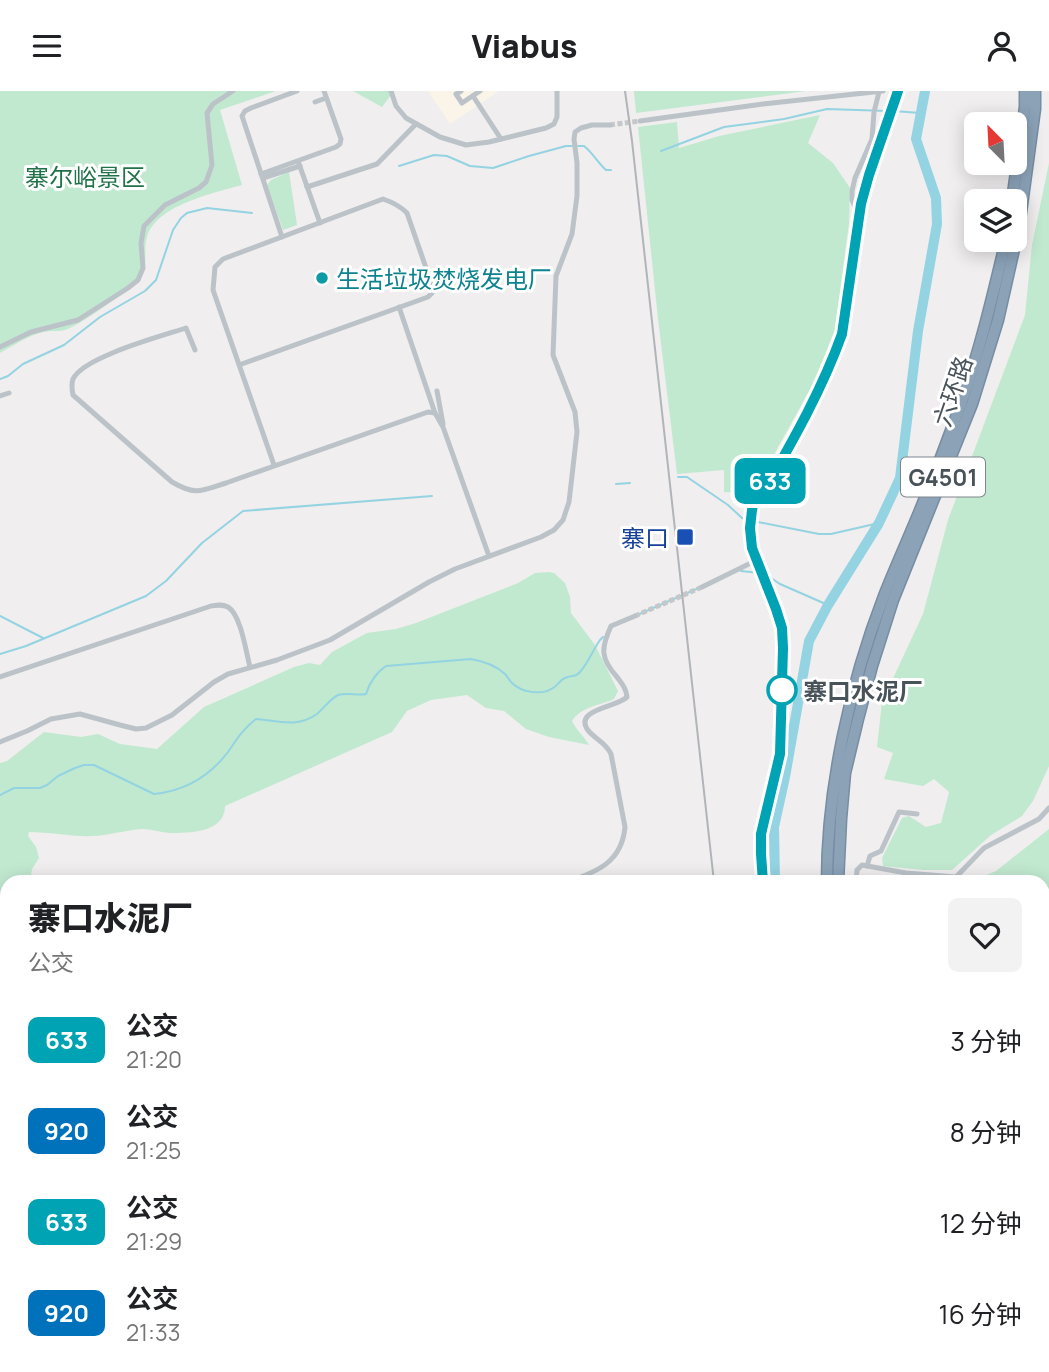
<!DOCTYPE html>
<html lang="zh">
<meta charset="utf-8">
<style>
:root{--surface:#fff;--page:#f2f2f2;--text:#202124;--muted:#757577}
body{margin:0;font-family:Manrope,"Noto Sans SC",sans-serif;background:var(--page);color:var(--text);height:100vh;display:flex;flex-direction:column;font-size:26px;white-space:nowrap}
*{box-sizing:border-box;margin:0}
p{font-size:23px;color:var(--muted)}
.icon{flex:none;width:38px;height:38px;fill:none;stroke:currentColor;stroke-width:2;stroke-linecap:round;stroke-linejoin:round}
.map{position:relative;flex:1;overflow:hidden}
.sheet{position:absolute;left:0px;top:784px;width:1050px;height:497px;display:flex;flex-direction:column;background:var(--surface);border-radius:21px 21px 0 0;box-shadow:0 4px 18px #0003}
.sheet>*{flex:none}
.badge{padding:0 14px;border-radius:10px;font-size:24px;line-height:46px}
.needle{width:46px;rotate:336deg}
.tools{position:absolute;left:964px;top:21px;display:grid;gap:14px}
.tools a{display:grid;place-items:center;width:63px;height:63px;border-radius:10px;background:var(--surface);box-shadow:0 4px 18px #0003;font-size:35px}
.map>.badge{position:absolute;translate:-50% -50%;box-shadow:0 0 0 4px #fff}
.round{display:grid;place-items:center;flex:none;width:74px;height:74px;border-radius:10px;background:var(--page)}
.summary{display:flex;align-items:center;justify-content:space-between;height:119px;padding:0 28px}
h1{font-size:33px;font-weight:800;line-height:52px}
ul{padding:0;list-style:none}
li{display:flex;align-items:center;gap:21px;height:91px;padding:0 28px}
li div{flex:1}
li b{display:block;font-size:26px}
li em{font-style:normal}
li .badge{min-width:77px;font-weight:700;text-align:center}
header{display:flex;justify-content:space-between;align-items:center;height:91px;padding:0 28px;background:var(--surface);font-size:32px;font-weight:800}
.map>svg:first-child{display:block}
</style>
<header><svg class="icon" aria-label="menu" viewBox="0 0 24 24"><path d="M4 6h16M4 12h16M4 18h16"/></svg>Viabus<svg class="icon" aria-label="person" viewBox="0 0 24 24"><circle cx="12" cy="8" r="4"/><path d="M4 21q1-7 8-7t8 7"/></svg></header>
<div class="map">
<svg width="1049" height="1281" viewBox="0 0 1049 1281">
<rect width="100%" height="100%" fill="#f0eeee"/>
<polygon fill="#faf4e9" points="428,0 499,0 450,33"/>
<g fill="#c1e9d0">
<path d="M0 0H276L220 19 242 94C214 102 156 114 147 146 142 163 151 178 136 191 122 203 81 234 65 239 58 241 50 239 43 241 28 245 14 254 0 262Z"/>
<polygon points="353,0 394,0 382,16"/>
<polygon points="634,0 806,0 636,22"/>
<polygon points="820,24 808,52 833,72 850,97 849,132 835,239 812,295 752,403 724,401 724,379 677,383 658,228 638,36 677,31 679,57 719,45"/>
<polygon points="1049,72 1049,675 1033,710 1022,725 991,744 952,779 923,779 883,775 882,767 902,727 909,725 926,736 941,732 949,701 934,688 923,695 884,688 893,662 877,656 882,611 923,523 948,429 1025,224 1032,154"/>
<polygon points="289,81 297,134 283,139 267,94 271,89"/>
<path d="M549 481 554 482 565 492 570 506 571 522 595 554 618 600 614 608C599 615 582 615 572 630 576 639 584 645 589 654L549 646 526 638 504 620 486 617 467 604 431 609 407 620 392 641 225 715C225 742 189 742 169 742 160 741 151 738 142 738 126 739 110 744 94 745 72 746 50 741 29 741L28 745 36 756 39 767 32 778 30 791H7V1060L3 1059 0 1043V672L7 670 44 641 81 646 98 643 120 653 157 658 204 616 294 576 309 572 320 574 332 561 367 542 396 538 416 532 518 492 535 482Z"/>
<polygon points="1049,738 1049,1281 969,1281 967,1274 1043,1274 1043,791 970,791 996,780"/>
<polygon points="0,1119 7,1121 7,1274 726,1274 721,1281 0,1281"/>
</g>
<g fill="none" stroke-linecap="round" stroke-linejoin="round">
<g stroke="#93d3e2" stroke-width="2">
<polyline points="894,20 920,22"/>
<path d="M578 55H584C593 62 598 72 606 79H611"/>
<polyline points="661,60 724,36 784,28 827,18 888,20"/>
<polyline points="399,75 434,64 447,65 470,75 493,77 529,65 566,55 572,55"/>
<polyline points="0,288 8,285 23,273 64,254 100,226 145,200 156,189 173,139 181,127 187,122 207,117 252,122"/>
<polyline points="678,386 687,386 728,414 742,427 747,428"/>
<polyline points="616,393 630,392"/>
<polyline points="753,430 819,443 831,443 879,432"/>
<polyline points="741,480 760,482"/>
<polyline points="768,485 780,493 828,514"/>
<polyline points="0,525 43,547"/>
<polyline points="635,525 701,496"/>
<polyline points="0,563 26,555 146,505 166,490 202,452 243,420 432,405"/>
<path d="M0 704 14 697H40L47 694 58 685 75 677 84 674H94L154 703C184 700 209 686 228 661 237 648 243 638 256 628 278 630 298 637 317 623 324 617 330 608 338 604 347 601 357 605 366 603 369 592 377 581 386 575L471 568C483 570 495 574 505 583 508 586 509 589 512 592 521 601 541 605 553 597 557 595 560 589 565 587 571 584 575 587 580 581 588 572 593 559 600 549L603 546"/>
</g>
<polyline stroke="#93d3e2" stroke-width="10" points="775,791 774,736 785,686 809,550 828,514 879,432 900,387 918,240 937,133 936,107 916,48 925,0"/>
<g stroke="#c6c7c9" stroke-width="5" stroke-dasharray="5 2.5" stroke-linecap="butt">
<polyline points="610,34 640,30"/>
<polyline points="635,525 702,496"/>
</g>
<defs>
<g id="motorway">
<polyline points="1012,110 1025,16 1025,0"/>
<path d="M827 791C827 697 850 593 884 505 897 472 912 440 925 407 938 376 949 344 961 313 980 259 993 204 1006 149"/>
<polyline points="838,791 841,728 845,682 858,628 872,575 893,509 972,313 998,229 1019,136 1035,18 1035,0"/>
<polyline points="937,1274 939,1281"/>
<polyline points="947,1274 950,1281"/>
</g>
</defs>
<use href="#motorway" stroke="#768da3" stroke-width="13"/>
<g stroke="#bbc3c9" stroke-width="5">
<polyline points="391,0 396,15 406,27 440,46 466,54 489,51 546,37 554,33 557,26 557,0"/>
<polyline points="461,0 456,3 462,12 480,0"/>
<polyline points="473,5 501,48"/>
<polyline points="315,11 326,7"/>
<polyline points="640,30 763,13 883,0"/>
<polyline points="298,70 320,132"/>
<polyline points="261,83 336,56 340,53 341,48 324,0"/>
<polyline points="263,87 300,75"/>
<polyline points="307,96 377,73 416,33"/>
<polyline points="859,125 852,109 852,100 855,87 872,48 874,21 879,1"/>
<polyline points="282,146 242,25 245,20 251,17 297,0"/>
<polyline points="399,216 435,322"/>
<polyline points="0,256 31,241 78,229 128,197 138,189 143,177 141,152 144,135 165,114 199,97 206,91 212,74 207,22 213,13 233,0"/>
<path d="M195 259 186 237C162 245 83 266 73 288 71 294 72 299 73 304L172 391C196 405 201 400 226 392L428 321 435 322 443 336 489 465"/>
<path d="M239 274 428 206 432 202 433 197 407 122C400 115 392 111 383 108L223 168 215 176 213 199 274 374"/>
<polyline points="437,300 443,333"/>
<polyline points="0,305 9,302"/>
<polyline points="702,496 757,469"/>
<path d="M0 586 211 515C217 514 222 513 228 516 241 524 246 561 250 576"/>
<polyline points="0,651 27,640 51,628 80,623 120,634 136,638 146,637 172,624 214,591 228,583 277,569 330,549 429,491 455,478 541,446 554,439 563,429 569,411 577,341 575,321 553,264 556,185 572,143 577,105 577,72 574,48 575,41 581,37 592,34 610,34"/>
<polyline points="867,775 870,765 881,760 899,721 917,723"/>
<path d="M567 791C597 781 622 771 625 736L611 663C605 650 594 648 587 638 575 618 618 616 627 606 626 597 622 593 617 586 600 567 601 557 611 535L635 525"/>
<polyline points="856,791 857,779 862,774 906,782 956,786 984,757 1039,728 1049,717"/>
</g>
<g stroke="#b1beca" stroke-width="8">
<path d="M763 791 761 763V743L780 663 783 557 782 537 776 518 753 457 750 437 752 419 755 410 763 402C792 351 822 299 842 243L861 113 869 84 898 0"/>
<polyline points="810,1274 814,1281"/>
</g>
<use href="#motorway" stroke="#8ba2b7" stroke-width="10"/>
<g stroke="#b1b4b8" stroke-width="2">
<polyline points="625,0 632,50 714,791"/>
<polyline points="764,1274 764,1281"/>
</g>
</g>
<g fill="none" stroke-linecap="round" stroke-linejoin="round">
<defs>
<path id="line" d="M763 791 761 763V743L780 663 783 557 782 537 776 518 752 457 750 437 752 419 754 410 763 402C792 351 822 299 842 243L861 113 869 84 898 0"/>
</defs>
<use href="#line" stroke="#fff" stroke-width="16"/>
<use href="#line" stroke="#00a3b4" stroke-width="10"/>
</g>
<circle fill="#0f9aa8" stroke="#fff" stroke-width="2.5" cx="322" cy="187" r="7"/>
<rect fill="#1a4fb4" stroke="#fff" stroke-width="2.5" x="676" y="437" width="18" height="18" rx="3.5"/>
<circle fill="#fff" stroke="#00a3b4" stroke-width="3.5" cx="782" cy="599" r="14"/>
<g text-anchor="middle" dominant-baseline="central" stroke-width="6" stroke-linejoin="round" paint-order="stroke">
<rect fill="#fff" stroke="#7f868b" stroke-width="2" x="901" y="366.5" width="84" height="39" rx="5"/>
<g font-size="23" font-weight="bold" fill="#485259">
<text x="943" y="386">G4501</text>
</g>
<g font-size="24" fill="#217248" stroke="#fff">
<text x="85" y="85">寨尔峪景区</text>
</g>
<g font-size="24" fill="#0d838f" stroke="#fff" text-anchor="start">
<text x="336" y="187">生活垃圾焚烧发电厂</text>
</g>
<g font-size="24" fill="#485259" stroke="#fff">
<text transform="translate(952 300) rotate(-71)">六环路</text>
</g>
<g font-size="24" fill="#164399" stroke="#fff" text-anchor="end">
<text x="669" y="446">寨口</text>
</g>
<g font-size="24" font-weight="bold" fill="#485259" stroke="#fff" text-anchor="start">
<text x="803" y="599">寨口水泥厂</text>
</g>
</g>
</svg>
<div class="tools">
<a><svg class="needle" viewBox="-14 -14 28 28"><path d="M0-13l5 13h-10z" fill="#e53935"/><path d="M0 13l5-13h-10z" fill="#757577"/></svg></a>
<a><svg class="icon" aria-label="layers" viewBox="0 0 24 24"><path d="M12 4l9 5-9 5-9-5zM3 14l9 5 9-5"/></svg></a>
</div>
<b class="badge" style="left:770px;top:390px;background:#00a3b4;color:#fff">633</b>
<section class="sheet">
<div class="summary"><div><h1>寨口水泥厂</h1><p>公交</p></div><a class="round"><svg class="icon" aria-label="heart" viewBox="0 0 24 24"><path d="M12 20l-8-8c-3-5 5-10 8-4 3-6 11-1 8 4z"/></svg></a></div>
<ul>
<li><span class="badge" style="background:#00a3b4;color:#fff">633</span><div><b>公交</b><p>21:20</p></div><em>3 分钟</em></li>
<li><span class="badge" style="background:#0072bc;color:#fff">920</span><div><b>公交</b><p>21:25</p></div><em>8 分钟</em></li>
<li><span class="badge" style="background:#00a3b4;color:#fff">633</span><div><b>公交</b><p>21:29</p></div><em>12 分钟</em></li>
<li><span class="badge" style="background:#0072bc;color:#fff">920</span><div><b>公交</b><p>21:33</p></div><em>16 分钟</em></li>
</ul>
</section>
</div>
